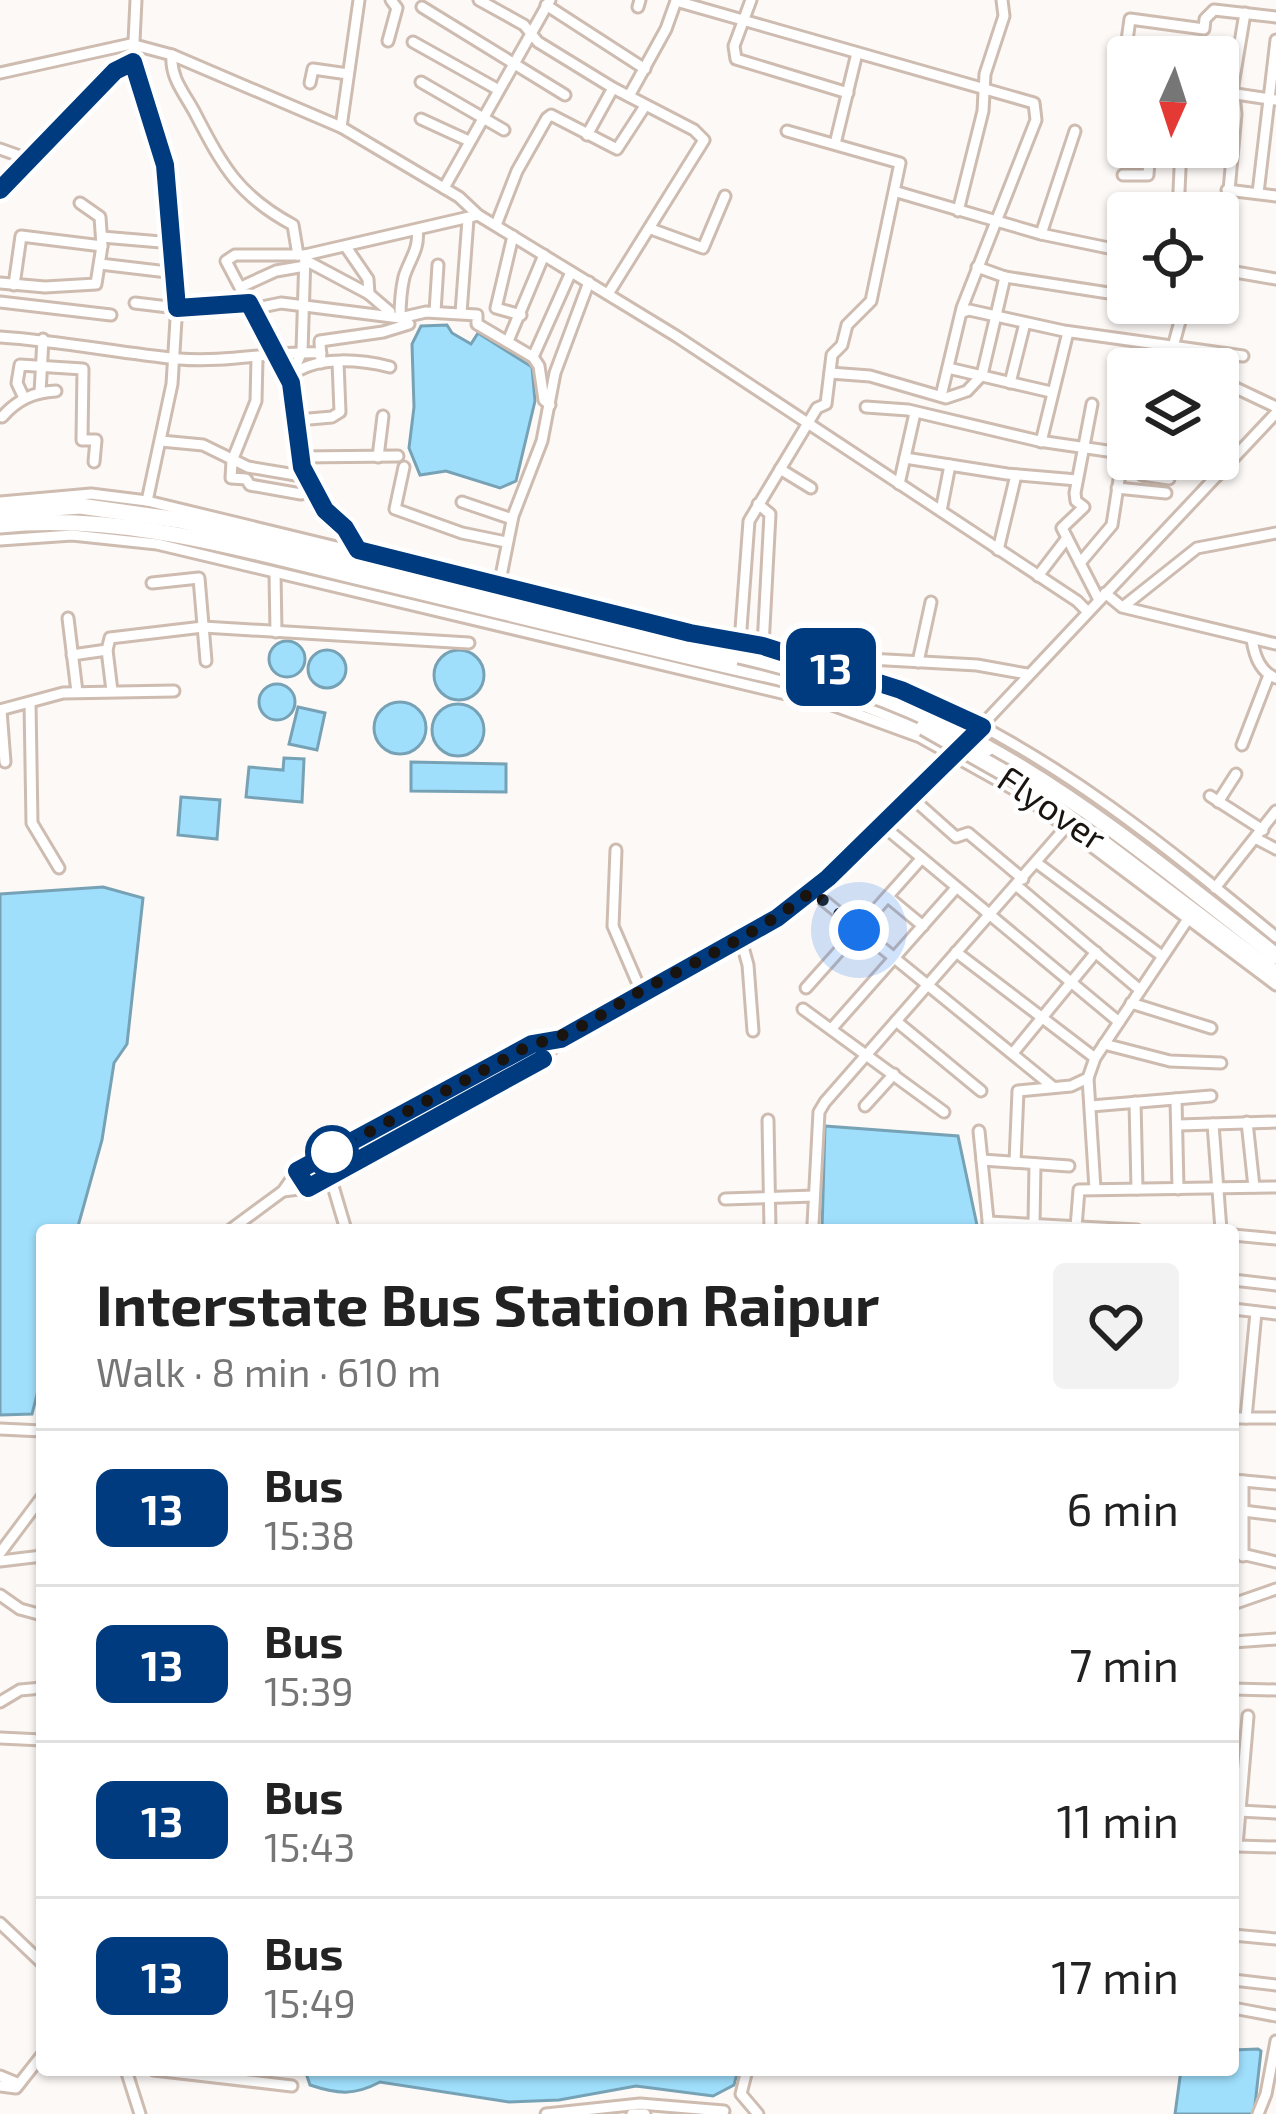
<!DOCTYPE html>
<meta charset="utf-8">
<style>
:root{--surface:#fff;--page:#f2f2f2;--text:#222;--muted:#767676;--line:#e0e0e0}
body{margin:0;font-family:"Exo 2",sans-serif;background:var(--page);color:var(--text);height:100vh;display:flex;flex-direction:column;font-size:45px;white-space:nowrap}
*{box-sizing:border-box;margin:0}
p{font-size:39px;color:var(--muted)}
.icon{flex:none;width:66px;height:66px;fill:none;stroke:currentColor;stroke-width:2;stroke-linecap:round;stroke-linejoin:round}
.map{position:relative;flex:1;overflow:hidden}
.panel{position:absolute;left:36px;top:1224px;width:1203px;height:852px;display:flex;flex-direction:column;background:var(--surface);border-radius:12px;box-shadow:0 3px 9px #0004}
.panel>*{flex:none}
.badge{padding:0 24px;border-radius:18px;font-size:42px;line-height:78px}
.needle{width:78px;rotate:183deg}
.buttons{position:absolute;left:1107px;top:36px;display:grid;gap:24px}
.buttons a{display:grid;place-items:center;width:132px;height:132px;border-radius:12px;background:var(--surface);box-shadow:0 3px 9px #0004;font-size:60px}
.you{position:absolute;width:60px;height:60px;margin:-30px;border:9px solid #fff;border-radius:50%;background:#1a73e8;box-shadow:0 0 0 18px #1a73e833}
.map>.badge{position:absolute;translate:-50% -50%;box-shadow:0 0 0 6px #fff}
.round{display:grid;place-items:center;flex:none;width:126px;height:126px;border-radius:12px;background:var(--page)}
.summary{display:flex;align-items:center;justify-content:space-between;height:204px;padding:0 60px}
h1{font-size:57px;font-weight:700;line-height:90px}
ul{padding:0;list-style:none}
li{display:flex;align-items:center;gap:36px;height:156px;padding:0 60px;border-top:3px solid var(--line)}
li div{flex:1}
li b{display:block;font-size:45px}
li em{font-style:normal}
li .badge{min-width:132px;font-weight:700;text-align:center}
.map>svg:first-child{display:block}
</style>
<div class="map">
<svg width="1276" height="2114" viewBox="0 0 1276 2114">
<rect width="100%" height="100%" fill="#fdf9f7"/>
<g fill="#9fdffc" stroke="#77a2b5" stroke-width="3">
<polygon points="447,325 452,333 471,344 478,333 532,367 535,401 516,481 500,488 446,471 420,475 409,448 414,407 412,344 421,326"/>
<circle cx="287" cy="659" r="18"/>
<circle cx="459" cy="675" r="25"/>
<circle cx="327" cy="669" r="19"/>
<circle cx="277" cy="702" r="18"/>
<circle cx="400" cy="728" r="26"/>
<circle cx="458" cy="730" r="26"/>
<polygon points="298,707 325,713 317,750 289,744"/>
<polygon points="284,758 304,759 302,802 246,797 249,767 283,770"/>
<polygon points="411,762 506,764 506,792 411,791"/>
<polygon points="181,797 220,800 217,839 178,835"/>
<polygon points="103,887 143,898 127,1044 114,1063 102,1140 77,1230 42,1230 42,1375 32,1414 0,1415 0,894"/>
<polygon points="825,1126 958,1136 978,1230 822,1230"/>
<polygon points="1258,2049 1261,2051 1254,2114 1175,2114 1181,2070 1233,2070 1233,2050"/>
<path d="M305 2070H738L734 2085 713 2096 636 2086 559 2100 509 2102 380 2082C354 2096 337 2094 310 2085Z"/>
</g>
<g fill="none" stroke-linecap="round" stroke-linejoin="round">
<defs>
<g id="minor">
<polyline points="136,0 133,62 165,165 178,287 172,384 147,501"/>
<polyline points="479,0 524,25 538,42 613,88 694,130 704,140 608,294"/>
<polyline points="751,0 734,46 736,59 848,93"/>
<polyline points="546,5 645,69"/>
<polyline points="422,7 565,95"/>
<polyline points="638,7 640,0"/>
<polyline points="388,41 397,8 391,0"/>
<polyline points="413,42 497,89"/>
<path d="M172 55C170 79 186 95 196 115 223 167 239 196 293 225L298 255"/>
<polyline points="0,73 131,44 172,55 341,127 459,197 478,215 676,336 1077,601 1088,612"/>
<polyline points="421,82 504,130"/>
<polyline points="310,83 313,69 348,74"/>
<polyline points="1236,94 1276,100"/>
<polyline points="629,96 666,29 676,1 1034,103 1036,120 962,308 941,396"/>
<polyline points="1116,118 1130,19 1204,29 1205,19 1214,10 1276,17"/>
<polyline points="421,119 469,141"/>
<polyline points="341,127 359,0"/>
<polyline points="587,135 613,88"/>
<polyline points="835,144 857,53"/>
<polyline points="0,149 31,160"/>
<polyline points="1123,175 1148,175 1150,147"/>
<polyline points="444,188 550,0"/>
<polyline points="0,190 100,86 115,71 133,62"/>
<polyline points="1227,190 1276,196"/>
<polyline points="897,192 1041,234 1128,252"/>
<polyline points="1258,193 1276,40"/>
<polyline points="958,211 983,111 985,74 1004,16 1002,0"/>
<polyline points="1178,213 1181,147"/>
<polyline points="496,225 517,171 547,118 551,115 617,149 645,106"/>
<polyline points="651,229 703,248 725,196"/>
<polyline points="1041,234 1075,131"/>
<polyline points="513,236 496,308 521,315"/>
<polyline points="102,237 173,243"/>
<polyline points="1224,245 1236,114 1233,85 1245,13"/>
<polyline points="346,247 368,279 369,294"/>
<polyline points="305,255 302,351 291,377 299,460 325,510 345,528 358,550"/>
<polyline points="305,260 369,294 390,312"/>
<polyline points="100,264 176,273"/>
<polyline points="977,267 1005,277 1128,296"/>
<polyline points="1218,269 1276,279"/>
<polyline points="0,283 45,287 96,284 102,246"/>
<polyline points="14,285 21,236 102,246 100,217 80,203"/>
<polyline points="241,287 276,271 305,266"/>
<polyline points="0,302 111,315"/>
<polyline points="135,303 177,308 249,303"/>
<polyline points="1165,303 1184,307"/>
<polyline points="252,309 281,303 400,318 426,312 477,315 477,324 533,357 539,366 544,400 550,405"/>
<polyline points="435,312 438,265"/>
<polyline points="963,312 969,310 1064,331 1243,356"/>
<polyline points="461,313 468,219"/>
<path d="M0 337C60 341 119 353 179 359 228 363 273 351 321 353"/>
<polyline points="508,341 544,255"/>
<polyline points="1227,354 1221,381 1276,407"/>
<polyline points="533,357 571,272"/>
<polyline points="257,358 256,401 232,461 231,478 246,479 250,485 301,494"/>
<path d="M321 363 320 341 383 332 409 324 400 318C400 305 401 290 404 277 409 260 420 249 417 230"/>
<polyline points="948,368 1051,392"/>
<polyline points="1167,369 1185,303"/>
<path d="M296 372C321 356 362 360 390 367"/>
<polyline points="830,373 870,376 946,398 967,391 982,375 1005,277"/>
<polyline points="1010,383 1025,323"/>
<polyline points="291,384 226,261 235,255 305,255 478,215"/>
<polyline points="40,393 43,339"/>
<polyline points="24,398 17,383 20,365 83,369 82,440 96,440 94,462"/>
<polyline points="1092,404 1075,493 1076,501 1084,507 1062,528 1099,600"/>
<polyline points="866,407 908,410 1039,441 1128,454"/>
<path d="M2 417C17 400 33 392 56 391"/>
<polyline points="298,420 332,417 340,412 338,362"/>
<polyline points="161,441 203,445 248,467 307,477"/>
<polyline points="1041,442 1068,332"/>
<polyline points="299,457 398,456"/>
<polyline points="378,457 383,416"/>
<polyline points="905,458 1007,474 1077,480"/>
<polyline points="1146,459 1142,475 1169,479"/>
<polyline points="1155,459 1200,466 1218,475"/>
<polyline points="404,467 395,509 462,533 506,542"/>
<polyline points="780,469 811,488"/>
<polyline points="899,484 915,413"/>
<polyline points="1117,488 1166,493"/>
<path d="M0 502 91 494 147 501 690 633C771 648 853 666 928 700 1057 757 1168 848 1276 937"/>
<polyline points="462,502 512,519"/>
<polyline points="758,504 770,514 763,646"/>
<polyline points="941,511 950,465"/>
<polyline points="0,540 72,535 157,544 832,705 920,737 1022,794 1276,985"/>
<polyline points="998,550 1016,475"/>
<polyline points="1080,563 1112,525 1123,454"/>
<polyline points="275,573 276,632"/>
<polyline points="1038,576 1067,538"/>
<polyline points="152,583 199,578 206,661"/>
<polyline points="499,586 513,516 542,441 555,373 589,282"/>
<polyline points="1105,593 1122,607 1276,644"/>
<polyline points="1124,606 1197,548 1276,533"/>
<polyline points="68,618 77,692"/>
<path d="M1252 639C1254 654 1260 672 1276 678"/>
<polyline points="740,642 749,521 817,408 826,404 832,355 842,345 847,325 871,301 900,163 787,131"/>
<polyline points="72,655 107,650"/>
<polyline points="833,657 977,665 1027,674"/>
<polyline points="918,662 931,602"/>
<polyline points="112,691 107,650 110,638 203,627 469,643"/>
<polyline points="30,703 32,823 59,868"/>
<polyline points="0,710 63,693 174,691"/>
<polyline points="1,710 5,762"/>
<polyline points="967,741 1276,413"/>
<polyline points="1242,745 1269,675"/>
<polyline points="1210,796 1263,830"/>
<polyline points="911,797 956,837 968,833 1023,879"/>
<polyline points="1218,802 1236,774"/>
<polyline points="882,825 1119,1022"/>
<polyline points="1257,839 1276,849"/>
<polyline points="616,850 613,926 641,991"/>
<polyline points="1037,863 1162,956"/>
<polyline points="1017,886 1140,990"/>
<polyline points="1215,888 1276,811"/>
<polyline points="812,891 1053,1087"/>
<polyline points="888,897 923,926"/>
<polyline points="741,940 748,965 753,1031"/>
<polyline points="956,952 1095,1058"/>
<polyline points="806,988 921,859"/>
<polyline points="1131,1003 1211,1028"/>
<polyline points="803,1009 944,1112"/>
<polyline points="896,1021 981,1091"/>
<polyline points="833,1027 956,888"/>
<polyline points="1104,1044 1170,1061 1221,1063"/>
<polyline points="1013,1053 1096,952"/>
<polyline points="1088,1078 1095,1189"/>
<polyline points="1176,1099 1178,1189"/>
<polyline points="1135,1102 1137,1189"/>
<polyline points="865,1106 894,1074"/>
<polyline points="1091,1106 1211,1096"/>
<polyline points="768,1120 770,1230"/>
<polyline points="1247,1122 1254,1187"/>
<polyline points="1213,1124 1221,1230"/>
<polyline points="1179,1125 1276,1122"/>
<polyline points="979,1131 989,1230"/>
<polyline points="982,1160 1069,1166"/>
<polyline points="1015,1162 1018,1091 1071,1086 1088,1078 1095,1058 1188,919"/>
<polyline points="330,1176 346,1230"/>
<polyline points="283,1191 307,1188 543,1059 561,1039 600,1014 777,918 828,878 955,752"/>
<polyline points="725,1199 814,1196"/>
<polyline points="988,1222 1137,1230"/>
<polyline points="813,1224 819,1112 825,1102 1067,826"/>
<polyline points="1034,1224 1035,1164"/>
<polyline points="1076,1227 1079,1190 1276,1187"/>
<polyline points="230,1230 283,1191 297,1171 532,1044 559,1039"/>
<polyline points="1233,1235 1276,1239"/>
<polyline points="1233,1280 1276,1285"/>
<polyline points="1233,1309 1276,1314"/>
<polyline points="1233,1418 1276,1418"/>
<polyline points="1246,1418 1256,1312"/>
<polyline points="0,1429 42,1431"/>
<polyline points="1233,1480 1276,1484"/>
<polyline points="1243,1511 1276,1515"/>
<polyline points="1233,1552 1276,1562"/>
<polyline points="0,1553 42,1497"/>
<polyline points="1243,1556 1243,1481"/>
<polyline points="0,1561 42,1556"/>
<polyline points="0,1595 20,1609 42,1615"/>
<polyline points="1233,1604 1276,1589"/>
<polyline points="1233,1642 1276,1639"/>
<polyline points="1233,1689 1276,1690"/>
<polyline points="0,1702 20,1690 42,1688"/>
<polyline points="1248,1716 1237,1846 1276,1847"/>
<polyline points="0,1738 42,1740"/>
<polyline points="1239,1811 1276,1813"/>
<polyline points="0,1923 42,1963"/>
<polyline points="1233,1935 1276,1939"/>
<polyline points="1233,1980 1276,1985"/>
<polyline points="1233,2008 1276,2016"/>
<polyline points="126,2070 140,2114"/>
<polyline points="154,2070 292,2086"/>
<polyline points="747,2070 741,2094 758,2114"/>
<polyline points="0,2076 19,2084"/>
<polyline points="0,2086 16,2088 42,2055"/>
<polyline points="546,2114 640,2104 724,2111"/>
<polyline points="632,2114 645,2114"/>
<polyline points="1258,2114 1266,2094 1276,2041"/>
</g>
<g id="highway">
<polyline points="0,512 80,506 179,520 739,655"/>
<path d="M0 525C120 513 235 547 351 575 494 609 636 645 779 677L851 698 924 727"/>
<path d="M987 748C1090 805 1183 883 1276 956"/>
<polyline points="1026,785 1276,974"/>
</g>
</defs>
<use href="#minor" stroke="#cebcb1" stroke-width="15"/>
<use href="#highway" stroke="#cebcb1" stroke-width="21"/>
<use href="#minor" stroke="#fff" stroke-width="9"/>
<use href="#highway" stroke="#fff" stroke-width="15"/>
<defs>
<g id="highway-bridge">
<path d="M739 655C826 675 909 703 987 748"/>
<polyline points="924,727 1026,785"/>
</g>
</defs>
<use href="#highway-bridge" stroke="#cebcb1" stroke-width="21" stroke-linecap="butt"/>
<use href="#highway-bridge" stroke="#fff" stroke-width="15"/>
</g>
<g fill="none" stroke-linecap="round" stroke-linejoin="round">
<defs>
<polyline id="line" points="0,190 115,71 133,62 165,165 177,308 249,303 291,383 302,467 325,510 345,528 358,550 690,633 763,646 901,690 982,727 828,878 777,918 561,1039 532,1044 297,1171 308,1188 543,1059"/>
</defs>
<use href="#line" stroke="#fff" stroke-width="27"/>
<use href="#line" stroke="#003b80" stroke-width="18"/>
<path stroke="#1a1410" stroke-width="12" stroke-dasharray="0 21.6" d="M332 1152 532 1044C573 1037 605 1011 641 991 700 959 759 933 812 891L859 930"/>
</g>
<circle fill="#fff" stroke="#003b80" stroke-width="6" cx="332" cy="1152" r="24"/>
<g text-anchor="middle" dominant-baseline="central" stroke-width="9" stroke-linejoin="round" paint-order="stroke">
<g font-size="36" fill="#1a1410" stroke="#fff">
<text transform="translate(1053 807) rotate(34)">Flyover</text>
</g>
</g>
</svg>
<div class="buttons">
<a><svg class="needle" viewBox="-14 -14 28 28"><path d="M0-13l5 13h-10z" fill="#e53935"/><path d="M0 13l5-13h-10z" fill="#767676"/></svg></a>
<a><svg class="icon" aria-label="locate" viewBox="0 0 24 24"><circle cx="12" cy="12" r="6"/><path d="M12 2v4M12 18v4M2 12h4M18 12h4"/></svg></a>
<a><svg class="icon" aria-label="layers" viewBox="0 0 24 24"><path d="M12 4l9 5-9 5-9-5zM3 14l9 5 9-5"/></svg></a>
</div>
<div class="you" style="left:859px;top:930px"></div>
<b class="badge" style="left:831px;top:667px;background:#003b80;color:#fff">13</b>
<section class="panel">
<div class="summary"><div><h1>Interstate Bus Station Raipur</h1><p>Walk · 8 min · 610 m</p></div><a class="round"><svg class="icon" aria-label="heart" viewBox="0 0 24 24"><path d="M12 20l-8-8c-3-5 5-10 8-4 3-6 11-1 8 4z"/></svg></a></div>
<ul>
<li><span class="badge" style="background:#003b80;color:#fff">13</span><div><b>Bus</b><p>15:38</p></div><em>6 min</em></li>
<li><span class="badge" style="background:#003b80;color:#fff">13</span><div><b>Bus</b><p>15:39</p></div><em>7 min</em></li>
<li><span class="badge" style="background:#003b80;color:#fff">13</span><div><b>Bus</b><p>15:43</p></div><em>11 min</em></li>
<li><span class="badge" style="background:#003b80;color:#fff">13</span><div><b>Bus</b><p>15:49</p></div><em>17 min</em></li>
</ul>
</section>
</div>
